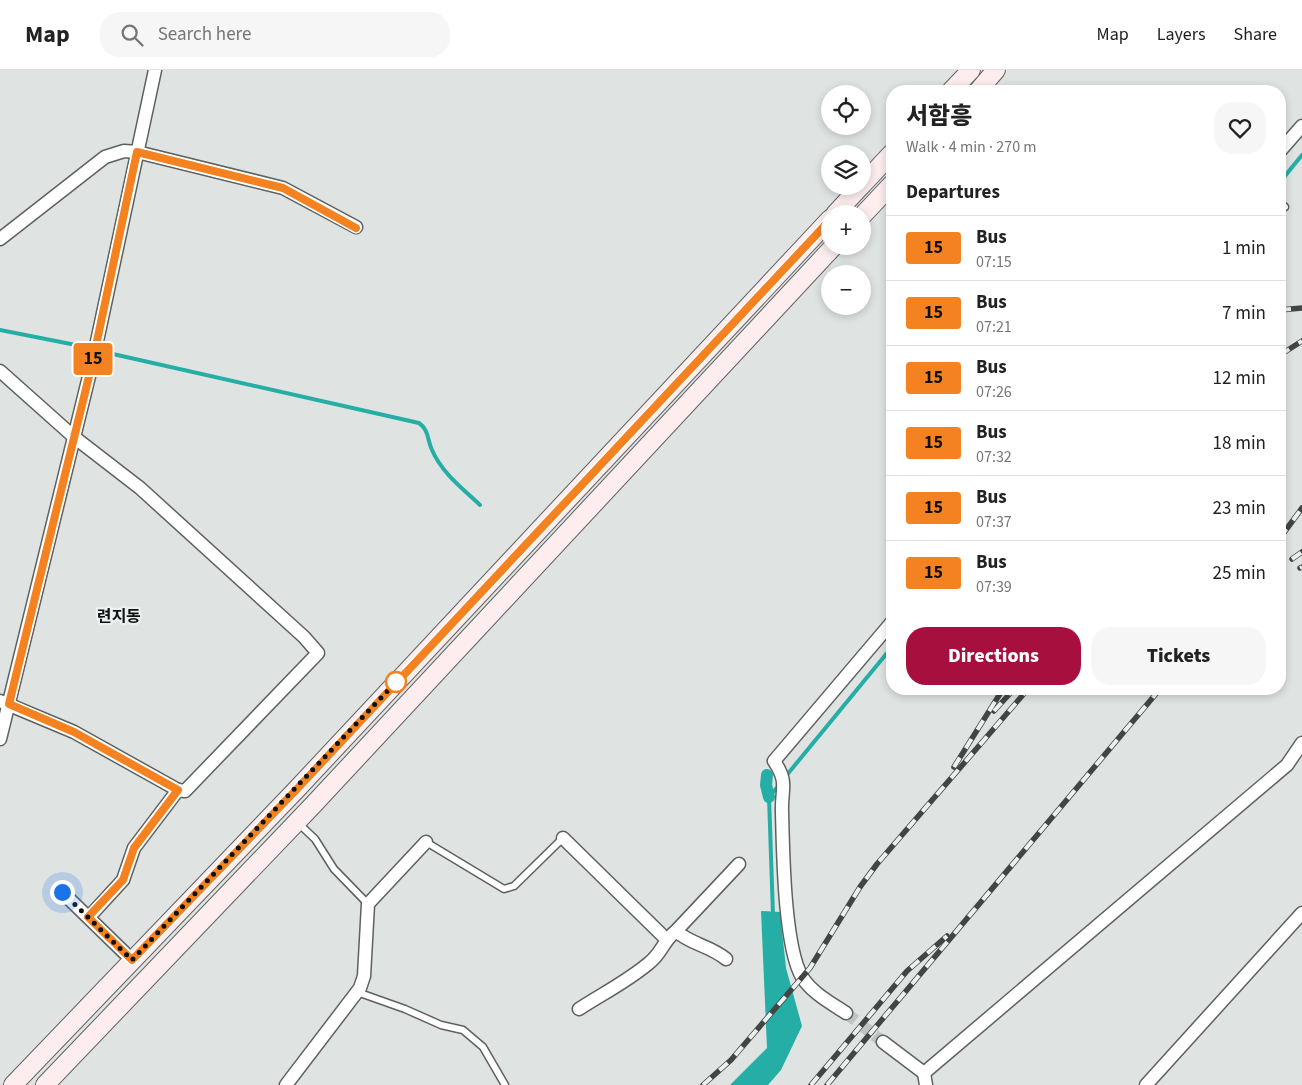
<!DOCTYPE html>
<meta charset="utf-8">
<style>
:root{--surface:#fff;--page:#f6f6f6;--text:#222;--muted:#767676;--line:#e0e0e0;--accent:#a70f3f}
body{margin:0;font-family:"Source Sans 3","Noto Sans KR",sans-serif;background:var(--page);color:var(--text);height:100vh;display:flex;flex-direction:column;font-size:19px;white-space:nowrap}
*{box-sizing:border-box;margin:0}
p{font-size:16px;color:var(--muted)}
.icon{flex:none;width:28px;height:28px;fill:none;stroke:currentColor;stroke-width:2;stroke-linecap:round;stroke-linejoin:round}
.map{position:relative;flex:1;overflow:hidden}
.side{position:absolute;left:886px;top:15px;width:400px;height:610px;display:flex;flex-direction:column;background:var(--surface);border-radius:20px;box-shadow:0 2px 8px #0003}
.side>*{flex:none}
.badge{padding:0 10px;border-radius:4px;font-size:18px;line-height:32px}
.controls{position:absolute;left:821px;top:15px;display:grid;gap:10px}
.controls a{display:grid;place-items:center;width:50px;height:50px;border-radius:50%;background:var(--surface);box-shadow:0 2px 8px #0003;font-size:25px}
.you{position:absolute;width:25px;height:25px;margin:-12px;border:4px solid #fff;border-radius:50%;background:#1a73e8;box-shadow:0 0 0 8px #1a73e833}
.map>.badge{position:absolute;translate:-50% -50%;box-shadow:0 0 0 2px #fff}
h2{padding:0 20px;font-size:19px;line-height:45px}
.round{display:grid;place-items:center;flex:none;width:52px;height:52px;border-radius:20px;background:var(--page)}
.summary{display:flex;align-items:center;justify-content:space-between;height:85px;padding:0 20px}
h1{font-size:24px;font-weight:800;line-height:38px}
.action{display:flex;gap:10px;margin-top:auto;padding:10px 20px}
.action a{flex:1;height:58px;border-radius:20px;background:var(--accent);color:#fff;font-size:20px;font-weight:800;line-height:58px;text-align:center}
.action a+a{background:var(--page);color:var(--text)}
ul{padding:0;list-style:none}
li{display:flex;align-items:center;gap:15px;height:65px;padding:0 20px;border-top:1px solid var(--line)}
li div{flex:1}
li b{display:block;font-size:19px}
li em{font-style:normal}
li .badge{min-width:55px;font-weight:700;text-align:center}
header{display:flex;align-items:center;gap:30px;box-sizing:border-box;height:70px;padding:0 25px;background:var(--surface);border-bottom:1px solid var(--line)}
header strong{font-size:24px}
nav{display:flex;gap:28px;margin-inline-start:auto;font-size:18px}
.search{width:350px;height:45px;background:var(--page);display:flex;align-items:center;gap:12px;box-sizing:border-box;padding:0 18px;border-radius:20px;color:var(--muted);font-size:19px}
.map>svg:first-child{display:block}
</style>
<header>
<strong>Map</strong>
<div class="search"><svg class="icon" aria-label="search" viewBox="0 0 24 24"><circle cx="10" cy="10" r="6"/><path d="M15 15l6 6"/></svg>Search here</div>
<nav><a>Map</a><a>Layers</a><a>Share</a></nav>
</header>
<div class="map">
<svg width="1302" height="1015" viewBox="0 0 1302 1015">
<rect width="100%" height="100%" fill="#dfe3e2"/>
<polygon fill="#25aea5" points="761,841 780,842 786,898 802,956 781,1000 768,1015 730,1015 767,978"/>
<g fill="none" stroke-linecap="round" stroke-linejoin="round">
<g stroke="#25aea5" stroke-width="4">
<polyline points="1280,112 1302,85"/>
<polyline points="0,260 86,277"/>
<path d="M104 282 419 353C429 360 427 369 432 380 442 403 462 418 480 435"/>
<polyline points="786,706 892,577"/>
<polyline points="773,845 769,727 780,714"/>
</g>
<polyline stroke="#25aea5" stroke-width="12" points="767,705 766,715 769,727"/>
<polyline stroke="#c0c4c2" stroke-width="12" stroke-dasharray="12 6" stroke-linecap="butt" points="846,943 883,972"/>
<defs>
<g id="service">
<polyline points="1280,132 1285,137"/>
<polyline points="297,752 315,769 334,799 368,834"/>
<polyline points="426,772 504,819 514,816 563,768"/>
<polyline points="357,922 405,939 441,955 463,960 483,977 505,1015"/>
</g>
<g id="minor">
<polyline points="1280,81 1302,56"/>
<polyline points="0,169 105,87 124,81 137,82 283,118 356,157"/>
<polyline points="0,301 74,367 140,418 304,567 318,583 185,721 178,720 134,778 123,810 89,847"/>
<polyline points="0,631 74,662 178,720"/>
<polyline points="0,669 93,290 155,0"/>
<polyline points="563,768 666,869"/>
<polyline points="62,822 132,890"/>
<path d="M676 861C690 874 711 876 726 889"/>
<path d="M579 939C602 924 628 911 649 893 662 883 663 871 676 861L739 794"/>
<path d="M846 943C831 933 812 923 802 907 784 876 783 780 782 742 781 719 789 713 774 691L892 552"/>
<polyline points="883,972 924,1003 926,1015"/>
<polyline points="924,1003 1287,695 1302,673"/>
<polyline points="286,1015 360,918 364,906 368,834 426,772"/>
<polyline points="1146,1015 1302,843"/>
</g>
<g id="secondary">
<polyline points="951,21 971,0"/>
<polyline points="978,21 996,0"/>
<polyline points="862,115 892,83"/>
<polyline points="835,144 861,116"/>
<polyline points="862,146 892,114"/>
<polyline points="13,1015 296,720 830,149"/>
<polyline points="45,1015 313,735 834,176"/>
</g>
</defs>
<use href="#service" stroke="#5e6161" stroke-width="9"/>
<use href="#minor" stroke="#5e6161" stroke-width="15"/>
<use href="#secondary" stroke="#5e6161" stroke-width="20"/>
<use href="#service" stroke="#fff" stroke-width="6"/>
<use href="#minor" stroke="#fff" stroke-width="12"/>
<use href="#secondary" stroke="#fdedee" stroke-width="18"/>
<defs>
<g id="rail">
<polyline points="1280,240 1302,238"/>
<polyline points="1280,285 1302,271"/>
<polyline points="1280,468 1302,438"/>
<polyline points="1292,489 1302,482"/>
<polyline points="1300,498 1302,497"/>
<polyline points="994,641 1014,619"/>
<polyline points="954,697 1003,619"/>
<polyline points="703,1015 731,990 810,898 860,817 877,794 1028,619"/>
<polyline points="811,1015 907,901 947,866"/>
<polyline points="827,1015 1160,619"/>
</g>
</defs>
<use href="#rail" stroke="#424544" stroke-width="5.5"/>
<use href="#rail" stroke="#ecf0f0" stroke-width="4" stroke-dasharray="11" stroke-linecap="butt"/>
</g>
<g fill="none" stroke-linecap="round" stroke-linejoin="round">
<defs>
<polyline id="line" points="356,158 283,118 137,82 93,290 9,634 74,662 178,720 134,778 123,810 88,847 132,890 296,720 830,150"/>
</defs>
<use href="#line" stroke="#fff" stroke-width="11"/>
<use href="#line" stroke="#f58220" stroke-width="8"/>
<polyline stroke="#0f1110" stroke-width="5" stroke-dasharray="0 9" points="62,822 132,890 396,612"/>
</g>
<circle fill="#fff" stroke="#f58220" stroke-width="2.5" cx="396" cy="612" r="10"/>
<g text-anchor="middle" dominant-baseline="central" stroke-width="4.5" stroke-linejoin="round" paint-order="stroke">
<g font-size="16" font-weight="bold" fill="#0f1110" stroke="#ecf0f0">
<text x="119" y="547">련지동</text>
</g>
</g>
</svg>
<div class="controls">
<a><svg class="icon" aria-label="locate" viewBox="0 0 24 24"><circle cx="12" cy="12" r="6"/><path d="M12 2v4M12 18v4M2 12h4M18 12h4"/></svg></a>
<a><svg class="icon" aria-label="layers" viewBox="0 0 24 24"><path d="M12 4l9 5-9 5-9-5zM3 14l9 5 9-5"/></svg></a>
<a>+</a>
<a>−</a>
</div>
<div class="you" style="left:62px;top:822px"></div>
<b class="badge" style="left:93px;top:289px;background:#f58220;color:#111">15</b>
<section class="side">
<div class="summary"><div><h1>서함흥</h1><p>Walk · 4 min · 270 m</p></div><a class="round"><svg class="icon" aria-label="heart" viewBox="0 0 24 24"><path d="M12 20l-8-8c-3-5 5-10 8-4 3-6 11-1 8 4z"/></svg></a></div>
<h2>Departures</h2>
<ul>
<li><span class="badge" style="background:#f58220;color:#111">15</span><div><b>Bus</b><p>07:15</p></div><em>1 min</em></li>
<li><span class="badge" style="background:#f58220;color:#111">15</span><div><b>Bus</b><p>07:21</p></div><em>7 min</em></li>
<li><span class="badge" style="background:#f58220;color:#111">15</span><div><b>Bus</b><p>07:26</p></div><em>12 min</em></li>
<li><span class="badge" style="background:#f58220;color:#111">15</span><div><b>Bus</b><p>07:32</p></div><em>18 min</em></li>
<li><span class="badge" style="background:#f58220;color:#111">15</span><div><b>Bus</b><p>07:37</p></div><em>23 min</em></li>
<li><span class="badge" style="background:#f58220;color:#111">15</span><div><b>Bus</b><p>07:39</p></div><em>25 min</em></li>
</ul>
<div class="action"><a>Directions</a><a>Tickets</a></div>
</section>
</div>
